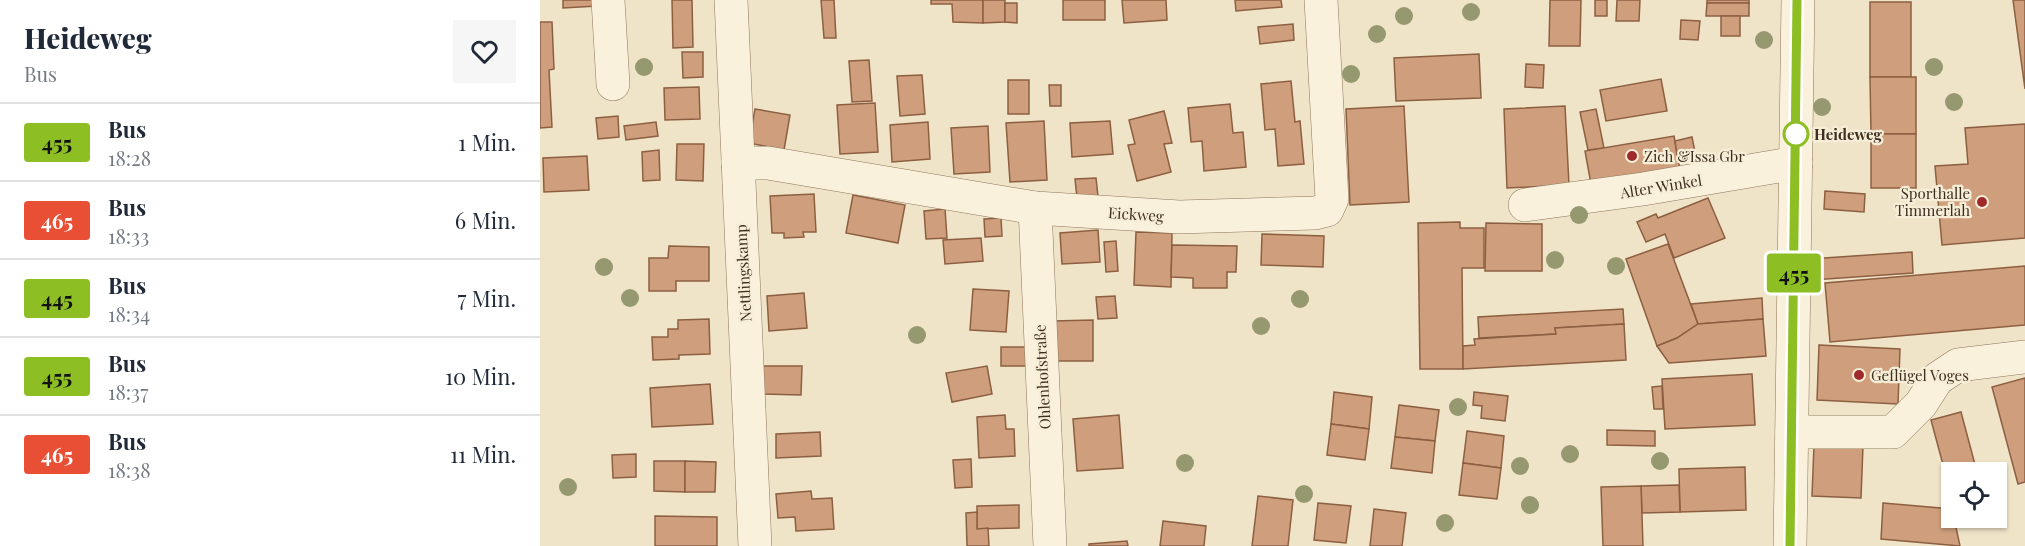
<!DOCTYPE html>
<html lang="de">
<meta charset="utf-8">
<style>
:root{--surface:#fff;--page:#f6f6f7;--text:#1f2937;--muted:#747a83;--line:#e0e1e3}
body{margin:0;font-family:"Playfair Display",serif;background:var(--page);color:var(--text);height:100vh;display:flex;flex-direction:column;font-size:22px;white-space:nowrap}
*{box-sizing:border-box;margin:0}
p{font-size:20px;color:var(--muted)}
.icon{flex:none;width:33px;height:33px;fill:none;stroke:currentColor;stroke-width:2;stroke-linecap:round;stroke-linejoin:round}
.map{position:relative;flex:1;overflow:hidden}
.side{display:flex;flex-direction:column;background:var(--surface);width:540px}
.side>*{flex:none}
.badge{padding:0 12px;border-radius:4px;font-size:21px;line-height:39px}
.tools{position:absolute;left:1401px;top:462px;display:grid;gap:12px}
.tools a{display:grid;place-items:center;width:66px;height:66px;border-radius:0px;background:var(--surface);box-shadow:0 2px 4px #0004;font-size:30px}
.map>.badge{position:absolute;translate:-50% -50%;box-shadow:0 0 0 3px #fff}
.round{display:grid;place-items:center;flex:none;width:63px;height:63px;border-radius:0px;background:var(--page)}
.overview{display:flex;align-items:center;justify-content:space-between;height:102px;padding:0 24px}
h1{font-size:28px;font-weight:800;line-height:45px}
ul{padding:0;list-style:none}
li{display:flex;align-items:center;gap:18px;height:78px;padding:0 24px;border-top:2px solid var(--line)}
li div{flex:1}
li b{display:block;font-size:22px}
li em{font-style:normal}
li .badge{min-width:66px;font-weight:700;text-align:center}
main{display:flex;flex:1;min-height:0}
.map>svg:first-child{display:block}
</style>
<main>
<section class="side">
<div class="overview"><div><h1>Heideweg</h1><p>Bus</p></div><a class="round"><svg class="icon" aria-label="heart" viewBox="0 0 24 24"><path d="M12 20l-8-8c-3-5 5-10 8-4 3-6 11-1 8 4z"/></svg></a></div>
<ul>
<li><span class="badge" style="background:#8dbe23;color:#111">455</span><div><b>Bus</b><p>18:28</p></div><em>1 Min.</em></li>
<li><span class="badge" style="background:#e94f35;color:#fff">465</span><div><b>Bus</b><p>18:33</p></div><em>6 Min.</em></li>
<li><span class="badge" style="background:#8dbe23;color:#111">445</span><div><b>Bus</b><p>18:34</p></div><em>7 Min.</em></li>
<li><span class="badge" style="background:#8dbe23;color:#111">455</span><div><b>Bus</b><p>18:37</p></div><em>10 Min.</em></li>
<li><span class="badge" style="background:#e94f35;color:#fff">465</span><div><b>Bus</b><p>18:38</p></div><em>11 Min.</em></li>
</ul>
</section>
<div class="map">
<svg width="1485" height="546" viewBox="0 0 1485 546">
<rect width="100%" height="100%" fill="#f0e4c8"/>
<g fill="#cf9f7d" stroke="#8d5f41" stroke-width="1.5">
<polygon points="23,0 56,0 57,6 23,8"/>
<polygon points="132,0 152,0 153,47 133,48"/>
<polygon points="281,0 294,0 296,38 284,38"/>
<polygon points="391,0 443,0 443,23 413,22 412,4 391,4"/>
<polygon points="443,0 465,0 465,22 443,23"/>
<rect x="523" y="0" width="42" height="20"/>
<polygon points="582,0 626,0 627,20 584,23"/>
<polygon points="695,0 741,0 742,7 696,11"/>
<polygon points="1010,0 1041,0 1040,46 1009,46"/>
<rect x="1055" y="0" width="12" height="16"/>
<polygon points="1077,0 1100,0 1099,21 1076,21"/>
<rect x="1167" y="0" width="42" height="3"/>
<polygon points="1473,0 1485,0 1485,89"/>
<rect x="1330" y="2" width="41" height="75"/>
<polygon points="465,3 477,3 477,23 465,22"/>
<polygon points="1167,3 1209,3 1209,16 1166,16"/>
<rect x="1181" y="16" width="19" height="20"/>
<polygon points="1141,20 1160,21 1158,40 1140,39"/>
<polygon points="0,22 12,22 14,69 9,70 12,127 0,128"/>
<polygon points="753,24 754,40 720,44 718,27"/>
<polygon points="142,52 163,52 163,77 143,78"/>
<polygon points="939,54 941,98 856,101 854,58"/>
<polygon points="329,60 332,101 312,102 309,61"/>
<polygon points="986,64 1004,65 1003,88 985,87"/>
<polygon points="382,75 385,114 360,116 357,76"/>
<polygon points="1330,77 1376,77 1376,134 1331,134"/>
<polygon points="1121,79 1127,111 1066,121 1060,90"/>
<rect x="468" y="80" width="21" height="34"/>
<polygon points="751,81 755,122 760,121 764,164 738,166 735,129 725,130 721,84"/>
<polygon points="509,85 521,85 521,106 510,106"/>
<polygon points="159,87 160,119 125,120 124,88"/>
<polygon points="335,103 338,152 300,154 297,105"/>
<polygon points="690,104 693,133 703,132 706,167 664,171 662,141 651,142 648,108"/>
<polygon points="864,106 869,202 810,205 806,109"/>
<polygon points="1025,106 1029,185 967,188 964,109"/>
<polygon points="215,109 250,115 244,150 209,143"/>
<polygon points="1056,109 1064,148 1048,150 1040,112"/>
<polygon points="624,111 632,143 624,144 631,172 597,181 588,145 595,144 589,120"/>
<polygon points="78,116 79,137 58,139 56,118"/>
<polygon points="504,121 507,180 470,182 466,123"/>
<polygon points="570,121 573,154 532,157 530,123"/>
<polygon points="116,122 118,136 86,140 84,126"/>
<polygon points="388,122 390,159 352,162 350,125"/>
<polygon points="1485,124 1485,238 1402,245 1395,166 1428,164 1425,128"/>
<polygon points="448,126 450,172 414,174 411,128"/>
<rect x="1331" y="134" width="45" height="54"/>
<polygon points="1134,136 1140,169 1051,184 1045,151"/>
<polygon points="1152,137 1156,157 1138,161 1135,141"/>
<polygon points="137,144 164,144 163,181 136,180"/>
<polygon points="119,150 120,180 103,181 102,152"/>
<polygon points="47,156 49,190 4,192 3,158"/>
<polygon points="556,178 558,196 537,198 535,179"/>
<polygon points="1285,191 1325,194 1324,212 1284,209"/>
<polygon points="274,194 276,232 263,232 264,237 244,238 244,233 232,233 230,196"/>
<polygon points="313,195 365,205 358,243 306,233"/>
<polygon points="1168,198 1185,238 1134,258 1125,234 1106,242 1097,222 1116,214 1118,218"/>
<polygon points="405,209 407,238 386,239 384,211"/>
<polygon points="461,218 462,236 445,237 444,219"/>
<polygon points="920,222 920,228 944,228 944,268 922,268 923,369 880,369 878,223"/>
<polygon points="946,223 1002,224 1002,271 945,271"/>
<polygon points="558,230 560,262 522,264 520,233"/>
<polygon points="596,232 632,233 631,287 594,285"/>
<polygon points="722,234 784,236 783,267 721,265"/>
<polygon points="441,238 443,261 405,264 403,240"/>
<polygon points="576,241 578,271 566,272 564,242"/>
<polygon points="1128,244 1158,324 1137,338 1117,346 1086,259"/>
<polygon points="632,245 697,246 696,272 687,272 687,288 653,288 653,278 631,277"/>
<polygon points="129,246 169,247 169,281 136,281 136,291 109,291 109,258 128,258"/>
<polygon points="1372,252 1373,273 1272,280 1270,259"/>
<polygon points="1485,266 1485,325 1290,342 1285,283"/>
<polygon points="433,289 469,291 466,332 430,330"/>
<polygon points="264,293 267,328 229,331 227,296"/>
<polygon points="575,296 577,318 558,319 556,297"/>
<polygon points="1222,298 1223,319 1158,324 1151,304"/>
<polygon points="1083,309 1084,324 1015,328 1016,334 939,338 938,317"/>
<polygon points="169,319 170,354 139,355 139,359 113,360 112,337 128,337 128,329 138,329 138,320"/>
<polygon points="1223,319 1226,356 1129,363 1117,346 1137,338 1158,324"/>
<polygon points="553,320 553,361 514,361 513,321"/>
<polygon points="1084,324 1086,360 923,369 923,346 935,345 934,339 1016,334 1015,328"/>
<polygon points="1279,345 1360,349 1358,404 1277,400"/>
<rect x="461" y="347" width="26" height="19"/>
<polygon points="222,366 262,366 261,395 222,394"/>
<polygon points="447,366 452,394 412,402 406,373"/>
<polygon points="1212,374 1215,425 1125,429 1122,379"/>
<polygon points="1485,378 1485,482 1478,484 1452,387"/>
<polygon points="170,384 173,424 112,427 110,388"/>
<polygon points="1122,386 1123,409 1114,409 1112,387"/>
<polygon points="794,392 832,397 829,429 791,424"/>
<polygon points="934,392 968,396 965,421 941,418 942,406 933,405"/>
<polygon points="859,405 899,410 895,441 855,437"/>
<polygon points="1421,412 1437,472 1412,472 1412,498 1391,420"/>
<polygon points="465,415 466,429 474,429 475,456 439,458 437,417"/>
<polygon points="579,415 583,468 537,471 533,419"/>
<polygon points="791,424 829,429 825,460 787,455"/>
<polygon points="1067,430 1115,431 1115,446 1067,445"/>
<polygon points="927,431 964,436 961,468 923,463"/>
<polygon points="280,432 281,456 236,458 236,434"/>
<polygon points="855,437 895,441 892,473 851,468"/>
<polygon points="1274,445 1323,446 1321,498 1272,496"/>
<polygon points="96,454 96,477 73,478 72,455"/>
<polygon points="431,459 432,487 415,488 413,460"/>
<polygon points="114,461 145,461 145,492 114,491"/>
<polygon points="145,461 176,462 175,492 145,492"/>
<polygon points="923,463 961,468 957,499 919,495"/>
<polygon points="1205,467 1206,510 1140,512 1139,469"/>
<polygon points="1139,485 1140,512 1102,513 1101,486"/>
<polygon points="1101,486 1103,546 1063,546 1061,487"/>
<polygon points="271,491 272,499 292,498 294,529 256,531 255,517 238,518 236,494"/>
<polygon points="718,496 753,500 748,546 712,546"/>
<polygon points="778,503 811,506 806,543 774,540"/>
<polygon points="1343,503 1412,509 1412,518 1414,518 1420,546 1341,539"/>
<polygon points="479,505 479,528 437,529 437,506"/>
<polygon points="834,509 866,513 862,546 830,546"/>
<polygon points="437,512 437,529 448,528 449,546 427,546 426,513"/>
<polygon points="115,516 177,517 177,546 115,546"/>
<polygon points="623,521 666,526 664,546 620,546"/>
<polygon points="587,541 588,546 549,546 549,544"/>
</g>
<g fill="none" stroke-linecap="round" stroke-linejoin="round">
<defs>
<g id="minor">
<polyline points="68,0 73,84"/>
<polyline points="191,0 215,546"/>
<polyline points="198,163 228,163 495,208 639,217 775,213 787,210 792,199 781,0"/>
<polyline points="985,205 1103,189 1256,163"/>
<polyline points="495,208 510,546"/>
<polyline points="1252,432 1353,432 1381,404 1397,379 1418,365 1485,357"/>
<polyline points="1250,546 1258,0"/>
</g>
</defs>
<use href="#minor" stroke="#8d765c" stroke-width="34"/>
<use href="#minor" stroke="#faf1dc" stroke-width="33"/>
</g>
<g fill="#96986f">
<circle cx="931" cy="12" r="9"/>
<circle cx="864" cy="16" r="9"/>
<circle cx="837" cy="34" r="9"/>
<circle cx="1224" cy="40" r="9"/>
<circle cx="104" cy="67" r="9"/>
<circle cx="1394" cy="67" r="9"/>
<circle cx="811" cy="74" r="9"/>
<circle cx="1414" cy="102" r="9"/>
<circle cx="1282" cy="107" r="9"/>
<circle cx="1039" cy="215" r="9"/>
<circle cx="1015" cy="260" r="9"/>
<circle cx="1076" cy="266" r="9"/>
<circle cx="64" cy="267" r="9"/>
<circle cx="90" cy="298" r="9"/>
<circle cx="760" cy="299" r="9"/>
<circle cx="721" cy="326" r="9"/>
<circle cx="377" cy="335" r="9"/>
<circle cx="918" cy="407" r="9"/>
<circle cx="1030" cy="454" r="9"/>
<circle cx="1120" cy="461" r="9"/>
<circle cx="645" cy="463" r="9"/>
<circle cx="980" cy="466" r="9"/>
<circle cx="28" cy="487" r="9"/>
<circle cx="764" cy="494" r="9"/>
<circle cx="990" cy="505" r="9"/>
<circle cx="905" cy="523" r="9"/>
</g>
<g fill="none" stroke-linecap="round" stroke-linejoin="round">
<defs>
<polyline id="line" points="1250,546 1257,0"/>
</defs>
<use href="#line" stroke="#fff" stroke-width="14"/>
<use href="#line" stroke="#8dbe23" stroke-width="9"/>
</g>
<circle fill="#fff" stroke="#8dbe23" stroke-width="3" cx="1256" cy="134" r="12"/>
<g fill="#9e2a2b" stroke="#f7eed8" stroke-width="2">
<circle cx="1092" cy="156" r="6"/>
<circle cx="1442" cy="202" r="6"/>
<circle cx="1319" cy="375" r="6"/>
</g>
<g text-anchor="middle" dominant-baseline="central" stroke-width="4.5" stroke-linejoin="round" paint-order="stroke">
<g font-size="15" font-weight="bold" fill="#3d2e20" stroke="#f7eed8" text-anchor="start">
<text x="1274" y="134">Heideweg</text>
</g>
<g font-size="15" fill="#3d2e20" stroke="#f7eed8" text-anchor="start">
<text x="1104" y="156">Zich &amp;Issa Gbr</text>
<text x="1430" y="193" text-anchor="end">Sporthalle<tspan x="1430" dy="17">Timmerlah</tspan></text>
<text x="1331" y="375">Geflügel Voges</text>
</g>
<g font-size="15" fill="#3d2e20" stroke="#f7eed8">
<text transform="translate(1121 186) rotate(-9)">Alter Winkel</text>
<text transform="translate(596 214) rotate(4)">Eickweg</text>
<text transform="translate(203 273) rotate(-93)">Nettlingskamp</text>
<text transform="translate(502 377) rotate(-93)">Ohlenhofstraße</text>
</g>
</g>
</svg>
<div class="tools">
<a><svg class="icon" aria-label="locate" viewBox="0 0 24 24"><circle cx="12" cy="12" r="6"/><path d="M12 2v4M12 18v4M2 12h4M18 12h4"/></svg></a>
</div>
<b class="badge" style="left:1254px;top:273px;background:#8dbe23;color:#111">455</b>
</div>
</main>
